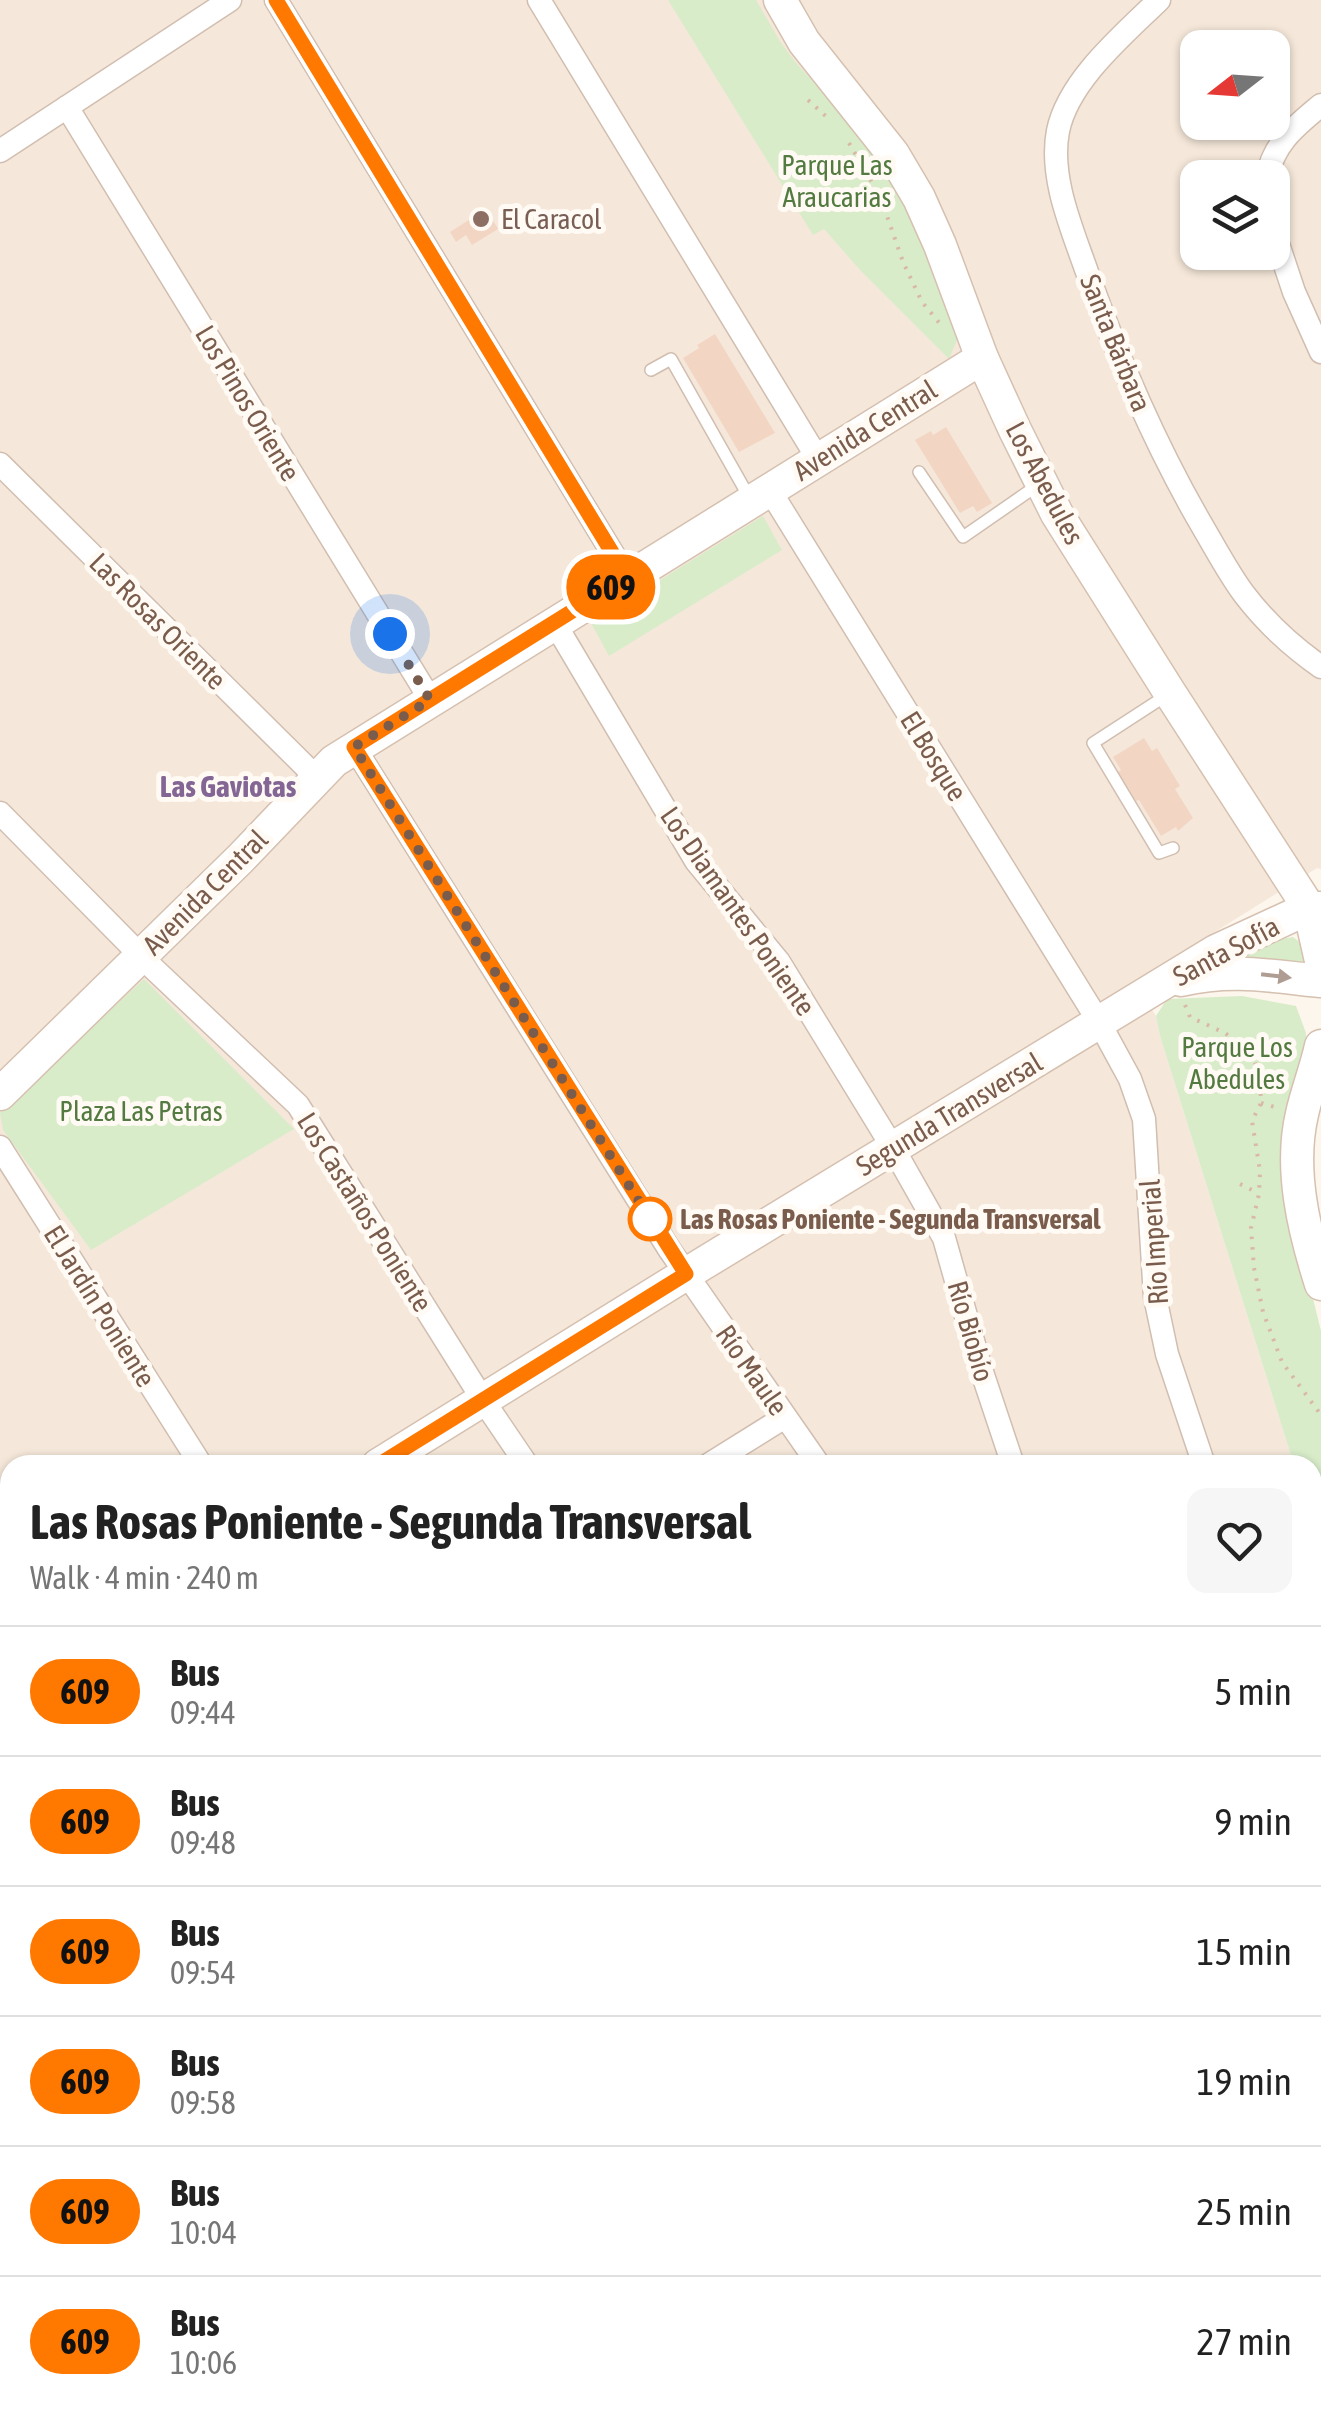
<!DOCTYPE html>
<meta charset="utf-8">
<style>
:root{--surface:#fff;--page:#f6f6f6;--text:#222;--muted:#767676;--line:#e0e0e0}
body{margin:0;font-family:"Asap Condensed",sans-serif;background:var(--page);color:var(--text);height:100vh;display:flex;flex-direction:column;font-size:38px;white-space:nowrap}
*{box-sizing:border-box;margin:0}
p{font-size:32px;color:var(--muted)}
.icon{flex:none;width:55px;height:55px;fill:none;stroke:currentColor;stroke-width:2;stroke-linecap:round;stroke-linejoin:round}
.map{position:relative;flex:1;overflow:hidden}
.details{position:absolute;left:0px;top:1455px;width:1322px;height:970px;display:flex;flex-direction:column;background:var(--surface);border-radius:30px 30px 0 0;box-shadow:0 2px 8px #0004}
.details>*{flex:none}
.badge{padding:0 20px;border-radius:32px;font-size:35px;line-height:65px}
.needle{width:65px;rotate:253deg}
.tools{position:absolute;left:1180px;top:30px;display:grid;gap:20px}
.tools a{display:grid;place-items:center;width:110px;height:110px;border-radius:20px;background:var(--surface);box-shadow:0 2px 8px #0004;font-size:50px}
.you{position:absolute;width:50px;height:50px;margin:-25px;border:8px solid #fff;border-radius:50%;background:#1a73e8;box-shadow:0 0 0 15px #1a73e833}
.map>.badge{position:absolute;translate:-50% -50%;box-shadow:0 0 0 5px #fff}
.round{display:grid;place-items:center;flex:none;width:105px;height:105px;border-radius:20px;background:var(--page)}
.overview{display:flex;align-items:center;justify-content:space-between;height:170px;padding:0 30px}
h1{font-size:48px;font-weight:700;line-height:75px}
ul{padding:0;list-style:none}
li{display:flex;align-items:center;gap:30px;height:130px;padding:0 30px;border-top:2px solid var(--line)}
li div{flex:1}
li b{display:block;font-size:38px}
li em{font-style:normal}
li .badge{min-width:110px;font-weight:700;text-align:center}
.map>svg:first-child{display:block}
</style>
<div class="map">
<svg width="1321" height="2425" viewBox="0 0 1321 2425">
<rect width="100%" height="100%" fill="#fdf6ec"/>
<path fill="#f5e8da" fill-rule="evenodd" d="M0 0H1321V869L1317 868 1135 982 1156 1016 1160 1036 1294 1465H10V2415H1312L1313 1519 1321 1543V2425H0ZM1198 48H1272V122H1198ZM1198 178H1272V252H1198Z"/>
<g fill="#d8ecc9">
<polygon points="668,0 756,0 781,43 797,64 866,139 905,196 959,335 949,359 860,270 824,229 813,235"/>
<polygon points="763,516 782,550 609,656 591,623"/>
<polygon points="1293,937 1305,946 1302,968 1230,959 1255,943"/>
<polygon points="144,979 294,1129 91,1250 3,1130 0,1113"/>
<polygon points="1242,996 1296,1006 1306,1033 1303,1258 1321,1331 1321,1543 1313,1519 1312,1465 1294,1465 1160,1036 1156,1016 1167,999"/>
</g>
<g fill="#f3d5c3">
<polygon points="486,209 498,229 472,245 466,235 456,242 450,232"/>
<polygon points="715,334 775,433 739,452 683,358 699,348 697,345"/>
<polygon points="946,427 992,503 977,512 973,506 960,513 915,440 931,431 933,435"/>
<polygon points="1144,738 1152,751 1157,748 1180,786 1175,789 1193,818 1178,831 1176,827 1161,836 1139,800 1136,801 1118,772 1121,770 1113,757"/>
<polygon points="690,2415 709,2415 719,2425 678,2425"/>
</g>
<g fill="none" stroke-linecap="round" stroke-linejoin="round">
<defs>
<g id="lane">
<polyline points="651,370 671,359 749,497"/>
<polyline points="919,472 963,537 1038,485"/>
<polyline points="1167,695 1093,743 1159,853 1173,848"/>
</g>
<g id="street">
<polyline points="276,0 627,577"/>
<polyline points="539,0 818,459"/>
<path d="M1159 0C1123 35 1068 81 1058 131 1049 177 1072 229 1087 272 1119 361 1156 447 1204 529 1217 551 1229 574 1244 594 1266 623 1291 646 1321 667"/>
<polyline points="67,107 430,699"/>
<polyline points="0,151 230,0"/>
<path d="M1267 178C1273 143 1296 126 1321 105"/>
<polyline points="1272,226 1294,292 1321,352"/>
<polyline points="0,464 316,777"/>
<polyline points="769,489 1099,1022 1130,1079 1144,1119 1155,1297 1167,1354 1204,1465"/>
<polyline points="554,622 696,861 779,962 893,1148 944,1238 981,1369 1013,1465"/>
<polyline points="354,747 669,1249 819,1465"/>
<polyline points="0,813 154,969 298,1105 483,1400 527,1465"/>
<polyline points="0,1147 201,1465"/>
<polyline points="708,1465 785,1417"/>
<polyline points="1312,1793 1321,1819"/>
<polyline points="1312,1889 1321,1883"/>
<polyline points="1312,1929 1321,1923"/>
<polyline points="0,2070 10,2066"/>
<polyline points="1312,2200 1321,2211"/>
<polyline points="0,2366 10,2359"/>
<polyline points="236,2415 243,2425"/>
<polyline points="454,2415 463,2425"/>
<polyline points="655,2415 658,2418 661,2415"/>
<polyline points="1027,2415 1035,2425"/>
<polyline points="1259,2415 1267,2425"/>
<polyline points="354,2425 374,2415"/>
<polyline points="1311,2425 1321,2418"/>
</g>
<g id="secondary">
<polyline points="780,0 804,42 893,154 919,198 940,245 982,358 1015,430 1057,514 1170,693 1309,908 1321,961"/>
<path d="M1181 980C1232 968 1270 976 1321 981"/>
<path d="M1321 1046C1316 1069 1307 1091 1302 1114 1289 1169 1304 1231 1321 1284"/>
<polyline points="0,1094 240,859 334,761 982,358"/>
<polyline points="378,1465 686,1274 1216,951 1309,908 1321,908"/>
<polyline points="0,1529 10,1538"/>
<polyline points="0,1571 10,1580"/>
<polyline points="0,1701 10,1695"/>
<polyline points="752,2415 760,2425"/>
<polyline points="798,2415 806,2425"/>
</g>
<g id="primary">
<polyline points="0,2274 8,2315"/>
<polyline points="41,2415 45,2425"/>
</g>
</defs>
<use href="#lane" stroke="#d1beb0" stroke-width="14"/>
<use href="#street" stroke="#d1beb0" stroke-width="25"/>
<use href="#secondary" stroke="#d6c0b0" stroke-width="35"/>
<use href="#primary" stroke="#dad1cd" stroke-width="38"/>
<g stroke="#d9b8a5" stroke-width="4" stroke-dasharray="2.5 8" stroke-linecap="butt">
<polyline points="808,100 830,120"/>
<polyline points="849,143 880,196 903,262 922,302 941,325"/>
<polyline points="1185,1005 1190,1017 1225,1033 1244,1047 1254,1059 1260,1079 1261,1103 1252,1121 1260,1171 1259,1194 1251,1228 1254,1268 1263,1312 1282,1362 1321,1415"/>
<polyline points="1261,1103 1278,1108"/>
<polyline points="1240,1184 1258,1193"/>
<polyline points="0,2221 10,2250"/>
</g>
<use href="#lane" stroke="#fff" stroke-width="11"/>
<use href="#street" stroke="#fff" stroke-width="22"/>
<use href="#secondary" stroke="#fff" stroke-width="32"/>
<use href="#primary" stroke="#fbd9a5" stroke-width="35"/>
</g>
<defs><path id="oneway-solid" d="M-6-.8H1V-3.2L6.5 0L1 3.2V.8H-6Z" transform="scale(2.5)"/></defs>
<use fill="#af9d94" href="#oneway-solid" transform="translate(1276 976) rotate(7)"/>
<g fill="none" stroke-linecap="round" stroke-linejoin="round">
<defs>
<polyline id="line" points="276,0 627,577 354,747 686,1274 378,1465"/>
</defs>
<use href="#line" stroke="#fff" stroke-width="22"/>
<use href="#line" stroke="#ff7800" stroke-width="15"/>
<polyline stroke="#7a5c4d" stroke-width="10" stroke-dasharray="0 18" points="390,634 430,700 354,747 650,1219"/>
</g>
<circle fill="#8d6e63" stroke="#fffaf3" stroke-width="4" cx="481" cy="219" r="10"/>
<circle fill="#fff" stroke="#ff7800" stroke-width="5" cx="650" cy="1219" r="20"/>
<g text-anchor="middle" dominant-baseline="central" stroke-width="10" stroke-linejoin="round" paint-order="stroke">
<g font-size="28" fill="#537a41" stroke="#fffaf3">
<text x="837" y="165">Parque Las<tspan x="837" dy="32">Araucarias</tspan></text>
<text x="1237" y="1047">Parque Los<tspan x="1237" dy="32">Abedules</tspan></text>
<text x="141" y="1111">Plaza Las Petras</text>
</g>
<g font-size="28" fill="#785e54" stroke="#fffaf3" text-anchor="start">
<text x="501" y="219">El Caracol</text>
</g>
<g font-size="28" fill="#7a5c4d" stroke="#fffaf3">
<text transform="translate(1116 343) rotate(68)">Santa Bárbara</text>
<text transform="translate(248 403) rotate(59)">Los Pinos Oriente</text>
<text transform="translate(865 430) rotate(-32)">Avenida Central</text>
<text transform="translate(1045 483) rotate(62)">Los Abedules</text>
<text transform="translate(158 621) rotate(45)">Las Rosas Oriente</text>
<text transform="translate(934 756) rotate(58)">El Bosque</text>
<text transform="translate(205 892) rotate(-45)">Avenida Central</text>
<text transform="translate(738 911) rotate(55)">Los Diamantes Poniente</text>
<text transform="translate(1226 951) rotate(-28)">Santa Sofía</text>
<text transform="translate(949 1114) rotate(-31)">Segunda Transversal</text>
<text transform="translate(365 1212) rotate(58)">Los Castaños Poniente</text>
<text transform="translate(1154 1242) rotate(-94)">Río Imperial</text>
<text transform="translate(100 1306) rotate(58)">El Jardín Poniente</text>
<text transform="translate(971 1331) rotate(74)">Río Biobío</text>
<text transform="translate(752 1370) rotate(55)">Río Maule</text>
</g>
<g font-size="28" font-weight="bold" fill="#7a5c4d" stroke="#fffaf3" text-anchor="start">
<text x="680" y="1219">Las Rosas Poniente - Segunda Transversal</text>
</g>
<g font-size="30" font-weight="bold" fill="#846695" stroke="#fffaf3">
<text x="228" y="786">Las Gaviotas</text>
</g>
</g>
</svg>
<div class="tools">
<a><svg class="needle" viewBox="-14 -14 28 28"><path d="M0-13l5 13h-10z" fill="#e53935"/><path d="M0 13l5-13h-10z" fill="#767676"/></svg></a>
<a><svg class="icon" aria-label="layers" viewBox="0 0 24 24"><path d="M12 4l9 5-9 5-9-5zM3 14l9 5 9-5"/></svg></a>
</div>
<div class="you" style="left:390px;top:634px"></div>
<b class="badge" style="left:611px;top:587px;background:#ff7800;color:#111">609</b>
<section class="details">
<div class="overview"><div><h1>Las Rosas Poniente - Segunda Transversal</h1><p>Walk · 4 min · 240 m</p></div><a class="round"><svg class="icon" aria-label="heart" viewBox="0 0 24 24"><path d="M12 20l-8-8c-3-5 5-10 8-4 3-6 11-1 8 4z"/></svg></a></div>
<ul>
<li><span class="badge" style="background:#ff7800;color:#111">609</span><div><b>Bus</b><p>09:44</p></div><em>5 min</em></li>
<li><span class="badge" style="background:#ff7800;color:#111">609</span><div><b>Bus</b><p>09:48</p></div><em>9 min</em></li>
<li><span class="badge" style="background:#ff7800;color:#111">609</span><div><b>Bus</b><p>09:54</p></div><em>15 min</em></li>
<li><span class="badge" style="background:#ff7800;color:#111">609</span><div><b>Bus</b><p>09:58</p></div><em>19 min</em></li>
<li><span class="badge" style="background:#ff7800;color:#111">609</span><div><b>Bus</b><p>10:04</p></div><em>25 min</em></li>
<li><span class="badge" style="background:#ff7800;color:#111">609</span><div><b>Bus</b><p>10:06</p></div><em>27 min</em></li>
</ul>
</section>
</div>
